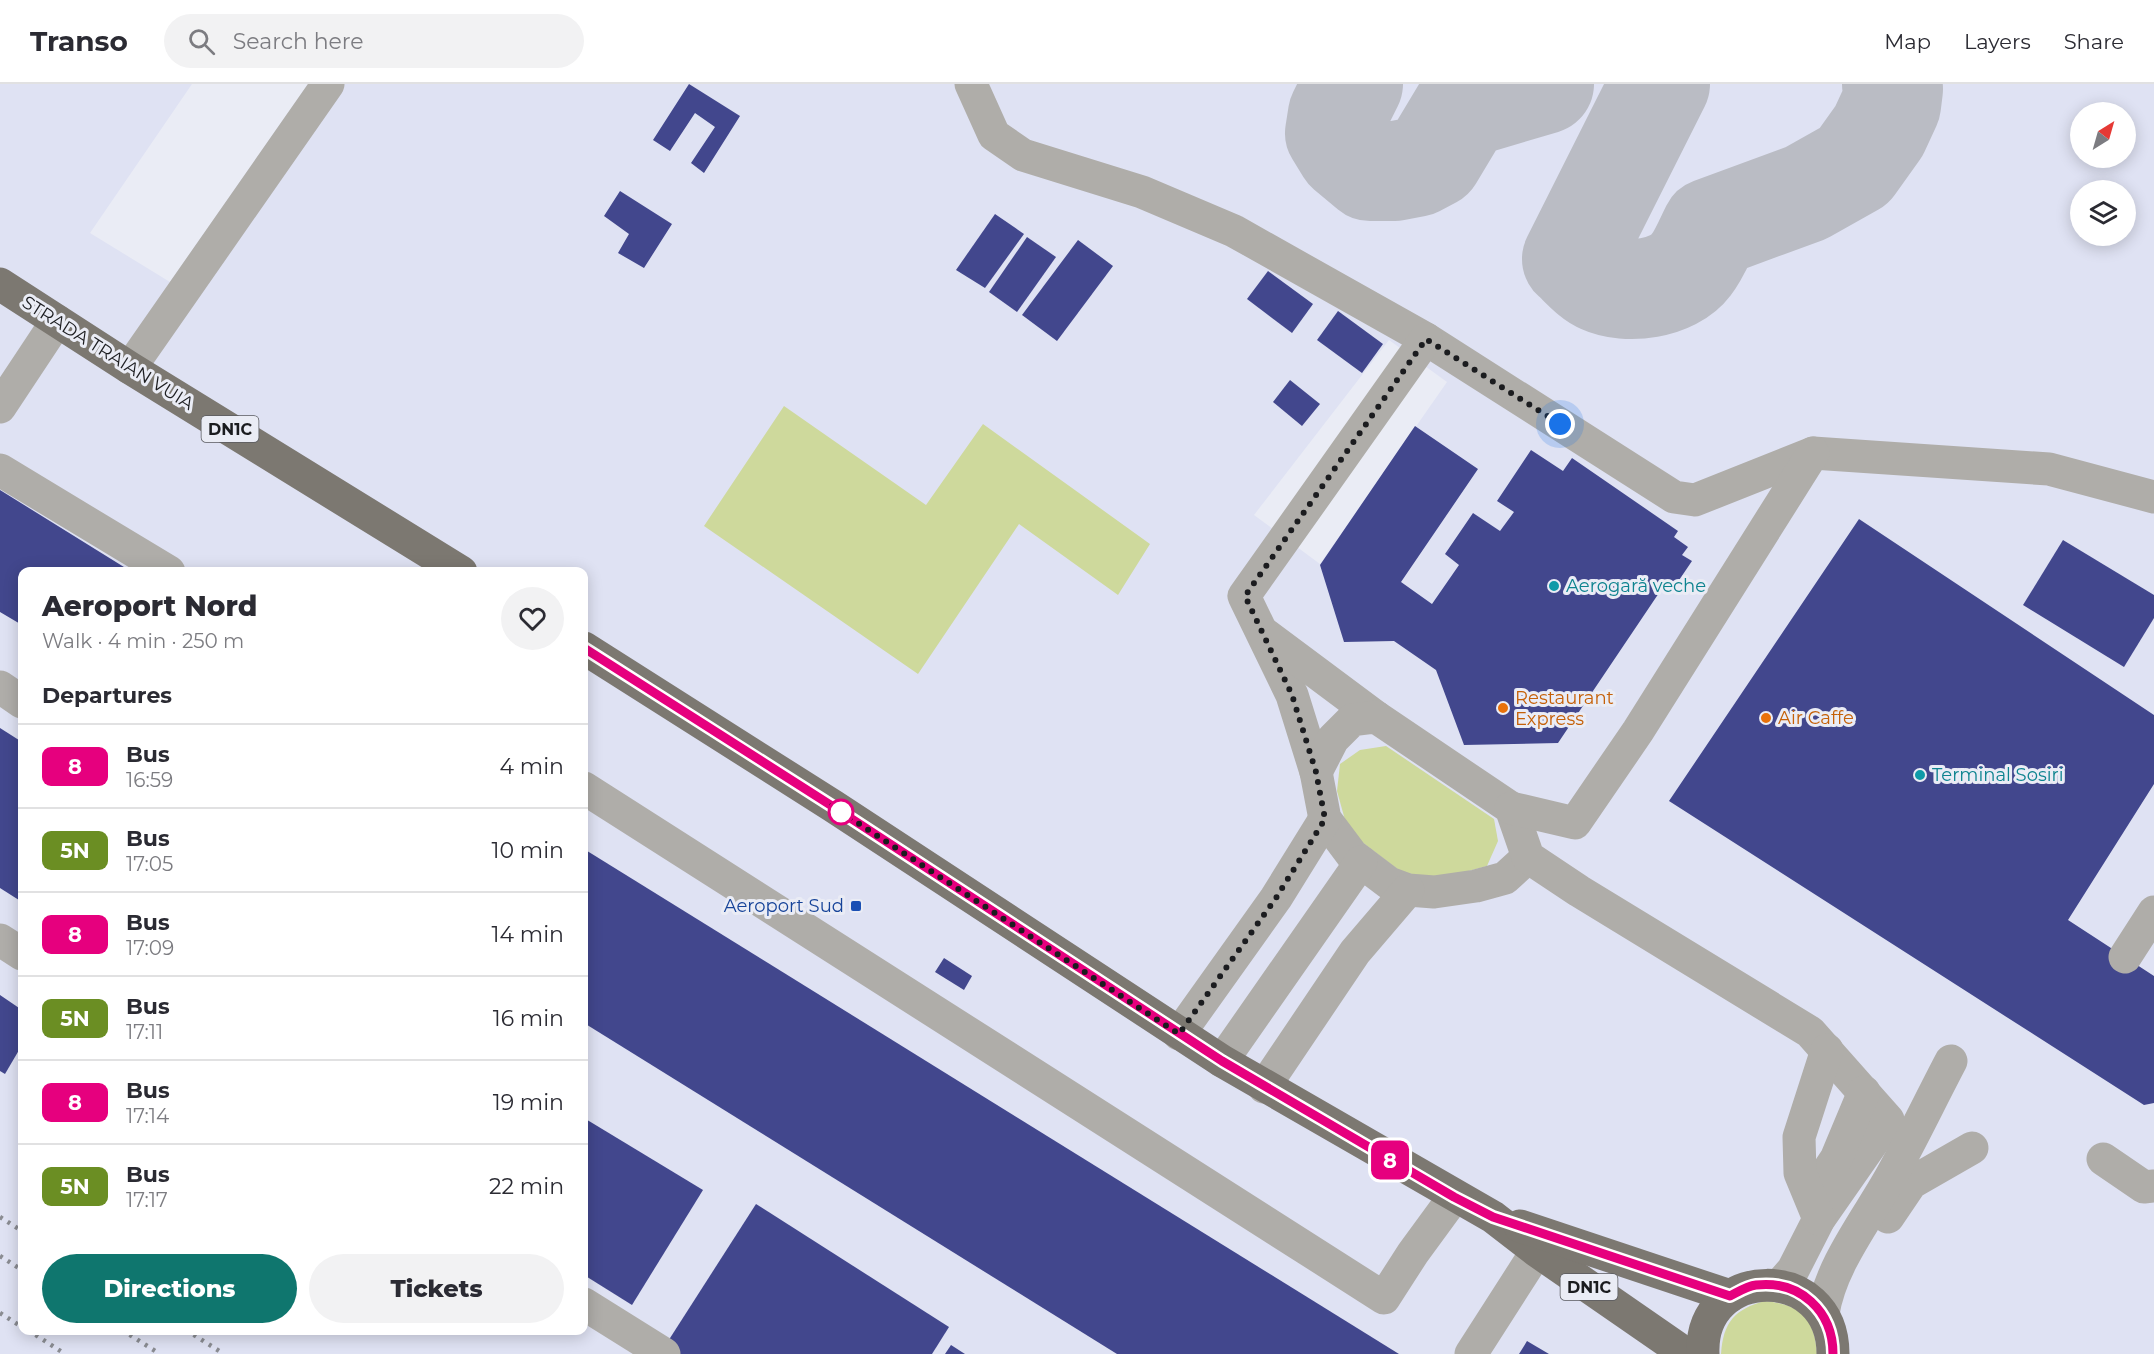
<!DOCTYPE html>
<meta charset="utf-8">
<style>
:root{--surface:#fff;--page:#f2f2f3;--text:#2b2b33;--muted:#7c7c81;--line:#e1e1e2;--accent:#0f766e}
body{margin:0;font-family:Montserrat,sans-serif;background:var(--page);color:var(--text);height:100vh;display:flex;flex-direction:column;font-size:22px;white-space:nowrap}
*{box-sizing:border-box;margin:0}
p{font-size:20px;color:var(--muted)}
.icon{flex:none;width:33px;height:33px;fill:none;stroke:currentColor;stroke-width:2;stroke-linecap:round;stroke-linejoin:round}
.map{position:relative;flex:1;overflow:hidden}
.drawer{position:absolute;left:18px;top:483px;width:570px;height:768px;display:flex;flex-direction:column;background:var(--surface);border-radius:12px;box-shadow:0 3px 15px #0003}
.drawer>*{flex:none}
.badge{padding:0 12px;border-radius:9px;font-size:21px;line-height:39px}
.needle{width:39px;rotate:37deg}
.buttons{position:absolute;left:2070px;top:18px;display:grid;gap:12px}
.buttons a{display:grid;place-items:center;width:66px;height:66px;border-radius:50%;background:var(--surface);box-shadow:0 3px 15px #0003;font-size:30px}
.you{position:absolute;width:30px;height:30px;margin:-15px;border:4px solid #fff;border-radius:50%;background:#1a73e8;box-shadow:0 0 0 9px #1a73e833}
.map>.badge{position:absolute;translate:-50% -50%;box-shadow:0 0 0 3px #fff}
h2{padding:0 24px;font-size:22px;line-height:54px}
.round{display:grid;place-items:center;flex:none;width:63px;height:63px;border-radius:32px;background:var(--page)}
.head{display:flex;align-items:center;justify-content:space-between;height:102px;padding:0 24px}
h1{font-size:28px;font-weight:800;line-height:45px}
.button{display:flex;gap:12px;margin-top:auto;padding:12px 24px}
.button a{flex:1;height:69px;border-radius:36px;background:var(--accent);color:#fff;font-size:24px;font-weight:800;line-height:69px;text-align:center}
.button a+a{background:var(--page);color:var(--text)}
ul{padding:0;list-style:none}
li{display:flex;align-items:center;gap:18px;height:84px;padding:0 24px;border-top:2px solid var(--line)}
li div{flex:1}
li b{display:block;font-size:22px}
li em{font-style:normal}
li .badge{min-width:66px;font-weight:700;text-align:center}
header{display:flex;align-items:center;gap:36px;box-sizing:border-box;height:84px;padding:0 30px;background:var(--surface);border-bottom:2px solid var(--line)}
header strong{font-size:28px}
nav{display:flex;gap:33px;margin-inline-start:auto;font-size:21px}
.search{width:420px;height:54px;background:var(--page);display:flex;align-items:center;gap:15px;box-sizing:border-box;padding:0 21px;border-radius:33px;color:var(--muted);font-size:22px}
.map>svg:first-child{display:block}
</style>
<header>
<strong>Transo</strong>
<div class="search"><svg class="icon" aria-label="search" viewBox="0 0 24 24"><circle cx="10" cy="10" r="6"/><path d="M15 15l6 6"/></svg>Search here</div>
<nav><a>Map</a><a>Layers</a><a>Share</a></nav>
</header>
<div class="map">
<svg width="2154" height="1270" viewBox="0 0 2154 1270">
<rect width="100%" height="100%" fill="#eaecf5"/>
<path fill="#dfe2f3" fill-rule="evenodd" d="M0 0H192L90 149 170 198 308 0H2154V1270H0ZM2080 28H2126V74H2080ZM2080 106H2126V152H2080ZM1389 256 1447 298 1320 480 1254 431ZM22 488H584V1246H22Z"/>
<g fill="#ced99c">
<polygon points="784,322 926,421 983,340 1150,460 1118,511 1019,440 918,590 704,442"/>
<polygon points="1386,662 1494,735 1498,757 1487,782 1439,795 1401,788 1362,758 1345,736 1337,707 1340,680 1360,666"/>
<path d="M1765 1217C1802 1221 1814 1234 1817 1270H1721C1723 1238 1735 1225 1765 1217Z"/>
</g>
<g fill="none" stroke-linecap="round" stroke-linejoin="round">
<g stroke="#babcc4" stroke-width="100">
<polyline points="1353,0 1338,30 1335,49 1346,67 1370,87 1395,87 1416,83 1433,74 1463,24 1544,0"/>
<path d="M1660 0 1572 175C1581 183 1591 195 1601 199 1627 211 1673 205 1691 181 1699 171 1705 156 1711 144L1806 109 1854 82 1879 47 1891 21 1893 5 1892 0"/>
</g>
</g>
<g fill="#42478d">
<polygon points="689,0 740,32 704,89 691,79 715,43 695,29 670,67 653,56"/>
<polygon points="620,107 672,140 644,184 618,169 629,150 604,132"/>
<polygon points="995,130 1024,150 985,204 956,186"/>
<polygon points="1027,153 1056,173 1017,228 989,208"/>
<polygon points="1078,156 1113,182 1057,257 1022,231"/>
<polygon points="1268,187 1313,220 1292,249 1247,215"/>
<polygon points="1338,227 1383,260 1362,289 1317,256"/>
<polygon points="1290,296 1320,320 1302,342 1273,318"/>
<polygon points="1415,342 1478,385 1401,498 1432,520 1459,481 1445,470 1473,429 1500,447 1514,428 1497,417 1531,366 1563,387 1572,374 1678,447 1674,453 1688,463 1682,471 1692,477 1673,505 1665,500 1558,659 1464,661 1436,586 1394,557 1344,558 1320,481"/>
<polygon points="0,406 132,488 22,488 22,541 0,528"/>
<polygon points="1859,435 2154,631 2154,700 2068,836 2154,892 2154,1019 2144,1021 1669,717"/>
<polygon points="2063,456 2154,511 2154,534 2124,583 2023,521"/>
<polygon points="0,644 22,658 22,818 0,804"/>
<polygon points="584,765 1399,1270 1117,1270 584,939"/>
<polygon points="944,874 972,892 964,906 935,888"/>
<polygon points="0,911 22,926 22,961 5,990 0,987"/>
<polygon points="584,1034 703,1106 632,1221 584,1191"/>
<polygon points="756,1120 949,1243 932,1270 671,1270 663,1265"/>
<polygon points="1527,1257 1549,1270 1519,1270"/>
<polygon points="951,1261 965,1270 945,1270"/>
</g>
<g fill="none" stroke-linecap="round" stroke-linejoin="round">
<g stroke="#afada9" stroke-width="33">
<polyline points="971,0 994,51 1023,71 1142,108 1234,147 1426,255 1674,413 1695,416 1813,369 2049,385 2154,413"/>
<polyline points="1426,255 1244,512 1292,611 1316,688 1325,735 1352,771 1389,799 1408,806 1434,808 1476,802 1505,794 1528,773"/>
<polyline points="130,284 328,0"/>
<polyline points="0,323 57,237"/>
<polyline points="0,386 169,488"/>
<polyline points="1266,551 1376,633"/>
<polyline points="0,603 22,618"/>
<polyline points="1316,688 1333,655 1352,636 1376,633 1511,724 1528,773 1579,807 1810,948 1888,1036 1819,1135 1793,1186 1779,1202"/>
<polyline points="584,704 1384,1214 1413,1169 1454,1113"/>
<polyline points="1511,724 1575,739 1638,647 1813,369"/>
<polyline points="0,856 22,870"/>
<polyline points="2125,873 2154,828"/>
<polyline points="1179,950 1276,814 1325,735"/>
<polyline points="1222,977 1361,778"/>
<polyline points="1264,1003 1355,868 1408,806"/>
<polyline points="2103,1075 2144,1103 2154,1102"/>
<polyline points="1816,1105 1836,1075 1864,1008"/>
<polyline points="1888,1133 1911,1099 1972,1064"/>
<polyline points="1819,1135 1800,1089 1799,1053 1827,966"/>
<polyline points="584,1220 664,1270"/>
<path d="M1823 1230C1830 1180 1870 1132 1894 1087 1914 1051 1932 1013 1951 977"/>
<polyline points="1471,1270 1537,1167"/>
</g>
<g stroke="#7c7871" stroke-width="33">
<polyline points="0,200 130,284 461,488"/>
<polyline points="584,564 833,722 1222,977 1493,1133 1537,1167 1686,1270"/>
<polyline points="1520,1142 1730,1212"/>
<path d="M1703 1270C1699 1180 1833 1177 1833 1270"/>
</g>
<g stroke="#8a8c92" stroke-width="4.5" stroke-dasharray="3 6" stroke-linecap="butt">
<polyline points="0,1133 22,1147"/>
<polyline points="0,1172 22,1186"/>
<polyline points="0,1229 22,1243"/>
<polyline points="28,1246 65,1270"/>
<polyline points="122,1246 160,1270"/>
<polyline points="186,1246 224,1270"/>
</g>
</g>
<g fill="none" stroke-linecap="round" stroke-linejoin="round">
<defs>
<path id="line" d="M584 564 832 722 1222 977 1454 1113 1493 1133 1730 1212C1738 1208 1747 1202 1756 1201 1800 1196 1833 1227 1833 1270"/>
</defs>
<use href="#line" stroke="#fff" stroke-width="14"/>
<use href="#line" stroke="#e6007e" stroke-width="9"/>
<polyline stroke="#1b1c1f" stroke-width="6" stroke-dasharray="0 10.8" points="841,728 832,722 1179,950 1276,814 1325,735 1316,688 1292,611 1245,512 1426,255 1560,340"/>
</g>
<g fill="#0f9aa8" stroke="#eaecf5" stroke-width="2">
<circle cx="1554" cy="502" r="6"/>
<circle cx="1920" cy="691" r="6"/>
</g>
<g fill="#e8710a" stroke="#eaecf5" stroke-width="2">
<circle cx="1503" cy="624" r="6"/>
<circle cx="1766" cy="634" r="6"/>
</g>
<circle fill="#fff" stroke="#e6007e" stroke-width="3" cx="841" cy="728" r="12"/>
<rect fill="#1a4fb4" stroke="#eaecf5" stroke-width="2" x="850" y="816" width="12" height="12" rx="3"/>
<g text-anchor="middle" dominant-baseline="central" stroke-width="6" stroke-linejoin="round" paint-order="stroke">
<g fill="#eaecf5" stroke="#595a5f" stroke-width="1.5">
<rect x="201.5" y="332" width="57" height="26" rx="4.5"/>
<rect x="1560.5" y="1190" width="57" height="26" rx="4.5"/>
</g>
<g font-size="16" font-weight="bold" fill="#1b1c1f">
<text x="230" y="345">DN1C</text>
<text x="1589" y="1203">DN1C</text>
</g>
<g font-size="18" fill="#1b1c1f" stroke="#eaecf5">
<text transform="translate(108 269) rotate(32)">STRADA TRAIAN VUIA</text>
</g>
<g font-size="18" fill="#0d838f" stroke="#eaecf5" text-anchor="start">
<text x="1566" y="502">Aerogară veche</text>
<text x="1932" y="691">Terminal Sosiri</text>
</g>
<g font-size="18" fill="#c56008" stroke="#eaecf5" text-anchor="start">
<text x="1515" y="614">Restaurant<tspan x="1515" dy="21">Express</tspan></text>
<text x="1778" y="634">Air Caffe</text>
</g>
<g font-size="18" fill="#164399" stroke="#eaecf5" text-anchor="end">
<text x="844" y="822">Aeroport Sud</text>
</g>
</g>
</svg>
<div class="buttons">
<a><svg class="needle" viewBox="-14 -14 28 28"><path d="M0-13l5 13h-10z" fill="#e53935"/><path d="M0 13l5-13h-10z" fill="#7c7c81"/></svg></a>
<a><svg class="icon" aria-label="layers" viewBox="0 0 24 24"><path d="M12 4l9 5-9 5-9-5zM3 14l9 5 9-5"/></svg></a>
</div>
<div class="you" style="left:1560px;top:340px"></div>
<b class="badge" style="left:1390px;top:1076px;background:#e6007e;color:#fff">8</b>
<section class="drawer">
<div class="head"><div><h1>Aeroport Nord</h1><p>Walk · 4 min · 250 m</p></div><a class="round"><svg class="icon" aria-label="heart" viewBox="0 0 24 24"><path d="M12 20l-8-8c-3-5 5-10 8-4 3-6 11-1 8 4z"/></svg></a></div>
<h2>Departures</h2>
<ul>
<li><span class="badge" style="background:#e6007e;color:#fff">8</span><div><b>Bus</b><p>16:59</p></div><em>4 min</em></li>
<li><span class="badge" style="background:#6b8e23;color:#fff">5N</span><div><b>Bus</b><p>17:05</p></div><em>10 min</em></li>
<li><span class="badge" style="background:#e6007e;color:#fff">8</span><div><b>Bus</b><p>17:09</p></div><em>14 min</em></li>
<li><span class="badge" style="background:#6b8e23;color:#fff">5N</span><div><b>Bus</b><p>17:11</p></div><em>16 min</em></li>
<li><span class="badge" style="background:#e6007e;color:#fff">8</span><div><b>Bus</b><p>17:14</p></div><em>19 min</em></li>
<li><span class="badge" style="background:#6b8e23;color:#fff">5N</span><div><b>Bus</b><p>17:17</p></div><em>22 min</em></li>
</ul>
<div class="button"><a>Directions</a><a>Tickets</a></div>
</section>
</div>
